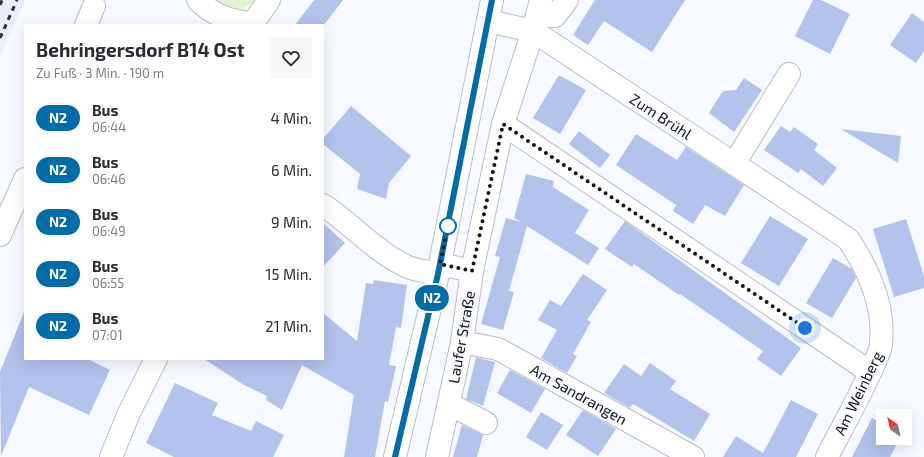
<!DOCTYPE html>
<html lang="de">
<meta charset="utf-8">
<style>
:root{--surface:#fff;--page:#f7f7f7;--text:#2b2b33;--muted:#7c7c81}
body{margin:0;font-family:"Exo 2",sans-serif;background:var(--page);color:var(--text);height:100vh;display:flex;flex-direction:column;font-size:15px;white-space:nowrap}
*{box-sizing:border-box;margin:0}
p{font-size:13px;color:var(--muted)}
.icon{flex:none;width:22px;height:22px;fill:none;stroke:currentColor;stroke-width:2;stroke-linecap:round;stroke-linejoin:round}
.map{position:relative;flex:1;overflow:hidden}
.panel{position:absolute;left:24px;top:24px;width:300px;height:336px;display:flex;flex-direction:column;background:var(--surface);border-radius:0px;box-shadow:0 4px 16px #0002}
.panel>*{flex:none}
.badge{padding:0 8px;border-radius:13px;font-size:14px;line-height:26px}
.needle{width:26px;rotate:326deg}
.fabs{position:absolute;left:876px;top:409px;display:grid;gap:8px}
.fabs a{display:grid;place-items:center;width:36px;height:36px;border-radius:0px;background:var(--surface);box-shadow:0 4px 16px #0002;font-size:20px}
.you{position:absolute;width:20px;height:20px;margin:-10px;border:3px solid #fff;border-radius:50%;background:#1a73e8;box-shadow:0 0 0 6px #1a73e833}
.map>.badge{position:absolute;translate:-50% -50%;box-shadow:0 0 0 2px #fff}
.round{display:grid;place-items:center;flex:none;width:42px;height:42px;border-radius:0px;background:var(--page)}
.overview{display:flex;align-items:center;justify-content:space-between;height:68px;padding:0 12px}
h1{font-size:19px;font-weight:700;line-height:30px}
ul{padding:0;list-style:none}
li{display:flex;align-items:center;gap:12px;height:52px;padding:0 12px}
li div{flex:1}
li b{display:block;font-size:15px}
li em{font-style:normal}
li .badge{min-width:44px;font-weight:700;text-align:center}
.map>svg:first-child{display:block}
</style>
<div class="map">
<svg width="924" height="457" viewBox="0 0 924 457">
<rect width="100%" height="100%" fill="#f6f9ff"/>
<polygon fill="#e8eefc" points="0,0 25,0 0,57"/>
<polygon fill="#e0f3cf" points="212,0 255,0 239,12"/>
<g fill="#b1c2ed">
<polygon points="314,0 343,0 324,25 295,25"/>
<polygon points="595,0 685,0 652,52 604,21 588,45 573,35"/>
<polygon points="813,0 821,0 850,14 830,54 795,36"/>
<polygon points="912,13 924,22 924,51 916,63 890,45"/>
<polygon points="559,75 586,90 560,134 533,118"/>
<polygon points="744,78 762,90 734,132 709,113 723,91 736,90"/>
<polygon points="351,106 411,156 389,183 386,199 357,189 360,174 323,144 323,139"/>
<polygon points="781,126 790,132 794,127 818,144 814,150 837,168 823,186 801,169 798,173 764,150"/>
<polygon points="841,129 901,136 898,163"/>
<polygon points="579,131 610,155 600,168 569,144"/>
<polygon points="636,134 677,160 686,147 744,185 725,216 705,205 693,224 673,211 676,205 616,165"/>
<polygon points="526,174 554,181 553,187 589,210 575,233 599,248 588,265 527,226 509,291 514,292 503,330 481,324 500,257 495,256 506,218 521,222 514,218"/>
<polygon points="770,216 808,239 779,286 741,263"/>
<polygon points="906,219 924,276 924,288 894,297 873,229"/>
<polygon points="625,221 801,348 781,376 757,359 763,351 680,294 679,295 634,264 632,267 605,249"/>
<polygon points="323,223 345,243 323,267"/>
<polygon points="833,258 852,269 856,278 832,318 806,303"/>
<polygon points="583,274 607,290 587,320 591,322 573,354 577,356 567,373 541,358 557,330 538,320 550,300 561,306"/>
<polygon points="374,280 407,285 401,328 396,327 389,365 396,366 388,402 385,401 375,457 344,457 354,395 302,365 282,410 266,400 267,396 244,385 204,359 323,359 323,313 357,341 366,283 373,284"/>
<polygon points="24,312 25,359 88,359 110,370 89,415 29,387 1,456 0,372"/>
<polygon points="476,357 495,362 483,406 466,399"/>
<polygon points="650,363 676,381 670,389 710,414 694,441 633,404 630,408 604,393 624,364 641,376"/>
<polygon points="510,370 545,389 531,413 497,393"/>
<polygon points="175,383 218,403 212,415 251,431 256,421 284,435 273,457 174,457 146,443"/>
<polygon points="791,400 818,414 796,457 723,457 736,436 763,453"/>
<polygon points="583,410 616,429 598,456 566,435"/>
<polygon points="541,412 563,425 547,450 526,437"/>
<polygon points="872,418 883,424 883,438 900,438 890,457 852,457"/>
<polygon points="462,425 483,435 477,457 453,457"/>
</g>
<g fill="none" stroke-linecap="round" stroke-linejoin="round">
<defs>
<g id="minor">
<path d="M198 0C212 15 233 22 253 23"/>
<polyline points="537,16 555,16 567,0"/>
<path d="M488 21 533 31 848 239C869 270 885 305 881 344 881 351 876 358 874 364 860 396 843 426 827 457"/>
<polyline points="86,25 94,6"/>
<polyline points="253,25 253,23 269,0"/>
<polyline points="503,124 870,372"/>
<polyline points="734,164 789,74"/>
<path d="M323 205C352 224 375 252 408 267 417 271 428 271 438 274"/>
<polyline points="0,235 25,179"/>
<polyline points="440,264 472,271"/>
<polyline points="462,342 498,349 693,457"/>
<polyline points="449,404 486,423"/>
<polyline points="111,457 129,413 156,359"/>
<polyline points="437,457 462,342 472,271 503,124 533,31 541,0"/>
</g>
<polyline id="major" points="395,457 438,274 492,0"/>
</defs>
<use href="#minor" stroke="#babdc4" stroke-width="24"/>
<use href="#major" stroke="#babdc4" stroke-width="24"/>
<use href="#minor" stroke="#fff" stroke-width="22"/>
<use href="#major" stroke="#fff" stroke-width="22"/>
<g stroke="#2f3034" stroke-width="3" stroke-dasharray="5 5" stroke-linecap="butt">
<polyline points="0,5 2,0"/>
<polyline points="0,38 17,0"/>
</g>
</g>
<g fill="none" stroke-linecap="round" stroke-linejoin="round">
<defs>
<polyline id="line" points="395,457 438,274 492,0"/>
</defs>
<use href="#line" stroke="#fff" stroke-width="9"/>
<use href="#line" stroke="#006ca9" stroke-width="6"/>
<polyline stroke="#141518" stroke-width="4" stroke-dasharray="0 7.2" points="448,226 440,264 472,271 503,124 805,328"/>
</g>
<circle fill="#fff" stroke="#006ca9" stroke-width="2" cx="448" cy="226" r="8"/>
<g text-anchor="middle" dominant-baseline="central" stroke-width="4" stroke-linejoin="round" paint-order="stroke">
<g font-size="15" fill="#141518" stroke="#f6f9ff">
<text transform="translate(661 116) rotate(33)">Zum Brühl</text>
<text transform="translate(461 337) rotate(-80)">Laufer Straße</text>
<text transform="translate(858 393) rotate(-64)">Am Weinberg</text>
<text transform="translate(579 394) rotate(29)">Am Sandrangen</text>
</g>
</g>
</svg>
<div class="fabs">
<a><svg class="needle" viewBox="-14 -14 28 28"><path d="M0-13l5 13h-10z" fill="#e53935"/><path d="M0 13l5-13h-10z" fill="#7c7c81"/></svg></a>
</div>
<div class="you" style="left:805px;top:328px"></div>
<b class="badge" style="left:432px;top:298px;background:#006ca9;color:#fff">N2</b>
<section class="panel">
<div class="overview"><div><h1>Behringersdorf B14 Ost</h1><p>Zu Fuß · 3 Min. · 190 m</p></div><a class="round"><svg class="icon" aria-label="heart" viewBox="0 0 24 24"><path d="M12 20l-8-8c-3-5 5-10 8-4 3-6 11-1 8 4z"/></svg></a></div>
<ul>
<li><span class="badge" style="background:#006ca9;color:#fff">N2</span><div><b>Bus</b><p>06:44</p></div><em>4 Min.</em></li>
<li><span class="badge" style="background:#006ca9;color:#fff">N2</span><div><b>Bus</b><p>06:46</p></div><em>6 Min.</em></li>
<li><span class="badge" style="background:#006ca9;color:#fff">N2</span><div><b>Bus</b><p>06:49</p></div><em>9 Min.</em></li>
<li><span class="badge" style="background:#006ca9;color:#fff">N2</span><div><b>Bus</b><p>06:55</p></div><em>15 Min.</em></li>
<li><span class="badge" style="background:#006ca9;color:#fff">N2</span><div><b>Bus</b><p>07:01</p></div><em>21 Min.</em></li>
</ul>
</section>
</div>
